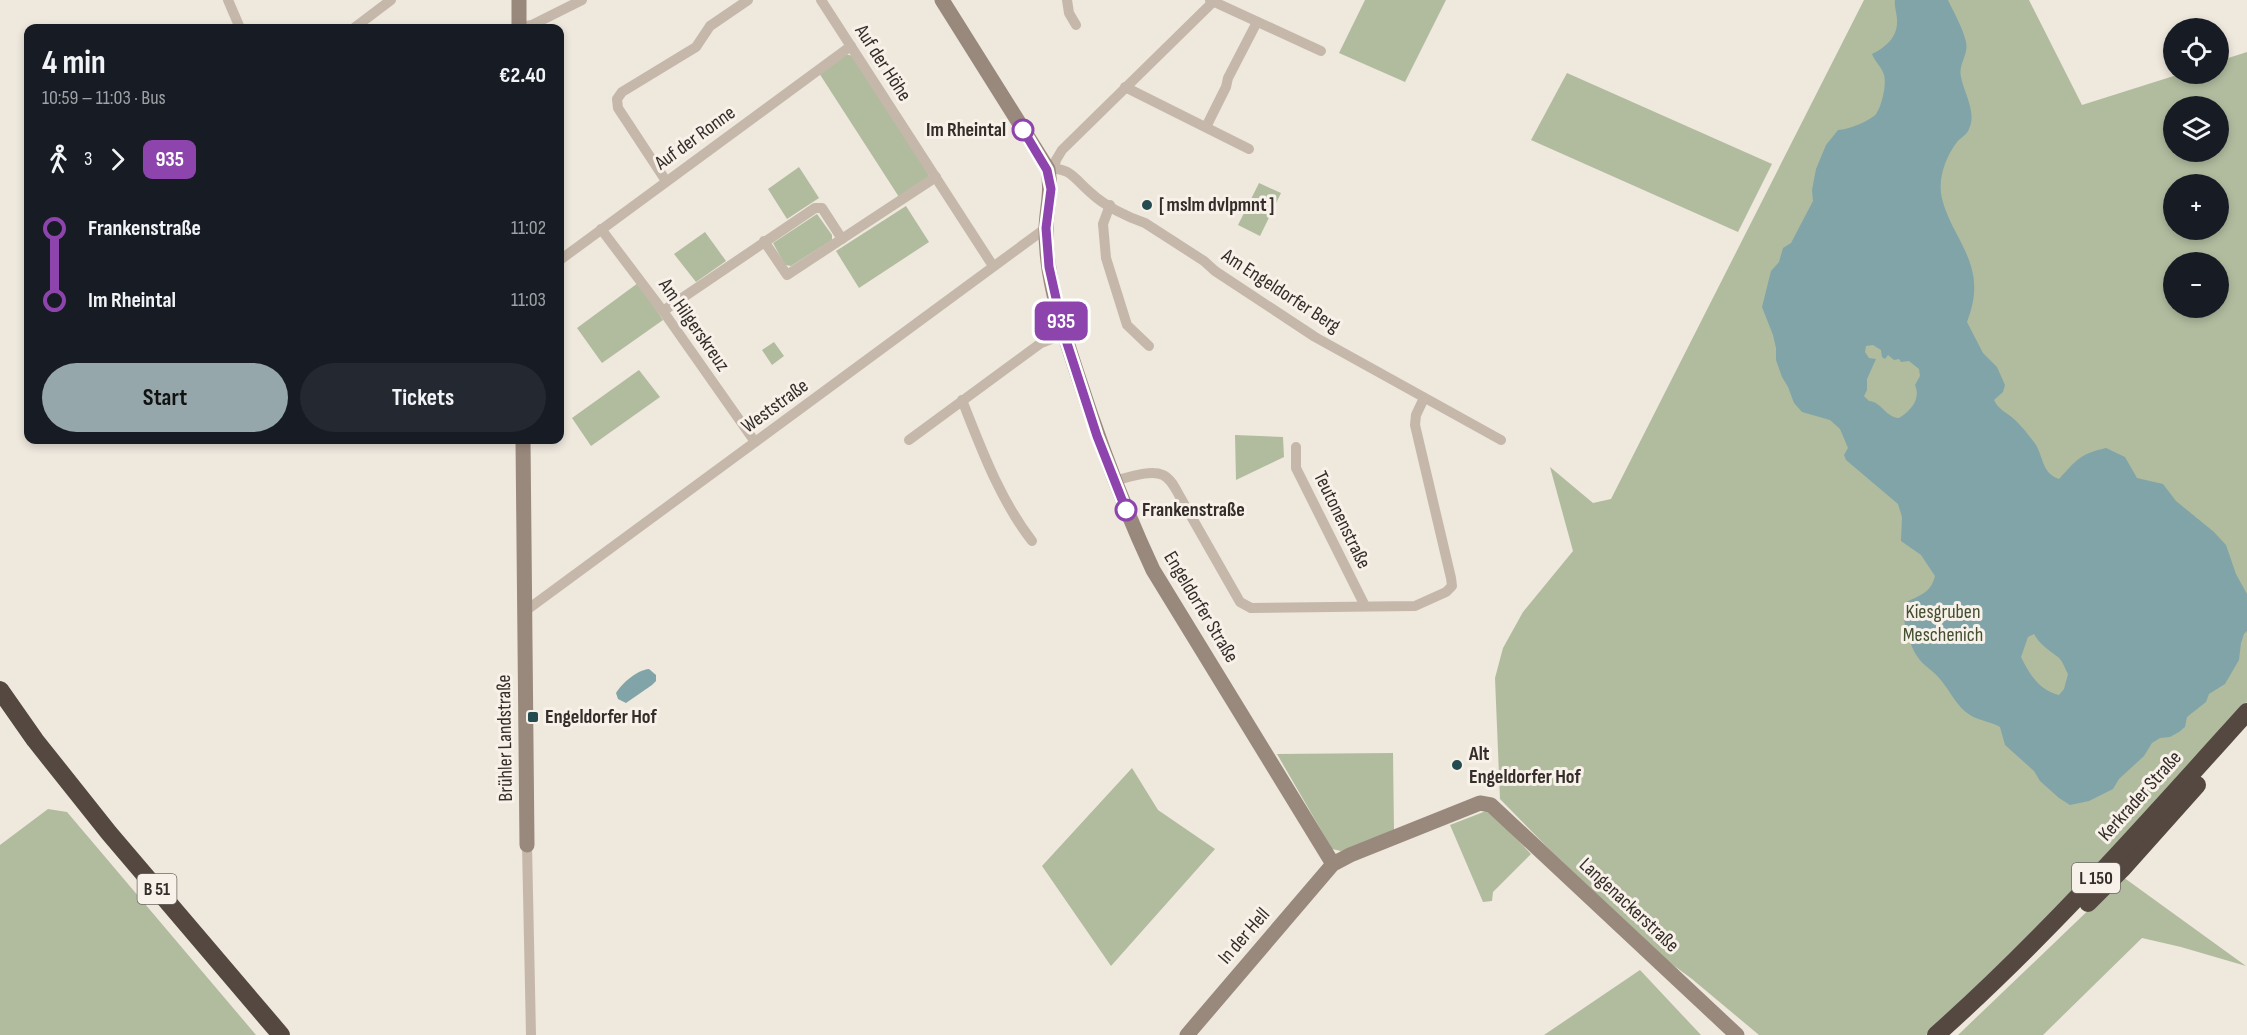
<!DOCTYPE html>
<meta charset="utf-8">
<style>
:root{--surface:#171b24;--page:#242831;--text:#f1f3f6;--muted:#9ea1a6;--accent:#95a7ab}
body{margin:0;font-family:"Sofia Sans Condensed",sans-serif;background:var(--page);color:var(--text);height:100vh;display:flex;flex-direction:column;font-size:22px;white-space:nowrap}
*{box-sizing:border-box;margin:0}
p{font-size:20px;color:var(--muted)}
.icon{flex:none;width:33px;height:33px;fill:none;stroke:currentColor;stroke-width:2;stroke-linecap:round;stroke-linejoin:round}
.map{position:relative;flex:1;overflow:hidden}
.sheet{position:absolute;left:24px;top:24px;width:540px;height:420px;display:flex;flex-direction:column;background:var(--surface);border-radius:12px;box-shadow:0 3px 9px #0003}
.sheet>*{flex:none}
.badge{padding:0 12px;border-radius:9px;font-size:21px;line-height:39px}
.tools{position:absolute;left:2163px;top:18px;display:grid;gap:12px}
.tools a{display:grid;place-items:center;width:66px;height:66px;border-radius:50%;background:var(--surface);box-shadow:0 3px 9px #0003;font-size:30px}
.map>.badge{position:absolute;translate:-50% -50%;box-shadow:0 0 0 3px #fff}
.legs{display:flex;align-items:center;gap:9px;height:66px;padding:0 18px;font-size:20px}
.legs p{margin-inline-start:auto}
.head{display:flex;align-items:center;justify-content:space-between;height:102px;padding:0 18px}
h1{font-size:33px;font-weight:700;line-height:45px}
.action{display:flex;gap:12px;margin-top:auto;padding:12px 18px}
.action a{flex:1;height:69px;border-radius:36px;background:var(--accent);color:#111;font-size:24px;font-weight:700;line-height:69px;text-align:center}
.action a+a{background:var(--page);color:var(--text)}
ul{padding:0 18px;list-style:none}
li{display:flex;align-items:center;gap:21px;height:72px;font-size:22px}
li i{display:grid;place-items:center;width:9px;height:100%;margin:0 8px;background:currentColor}
li i::after{content:'';width:15px;height:15px;margin:-8px;border:4px solid;border-radius:50%;background:var(--surface)}
li p{margin-inline-start:auto}
li:first-child i{background:linear-gradient(#0000 50%,currentColor 0)}
li:last-child i{background:linear-gradient(currentColor 50%,#0000 0)}
.map>svg:first-child{display:block}
</style>
<div class="map">
<svg width="2247" height="1035" viewBox="0 0 2247 1035">
<rect width="100%" height="100%" fill="#efe8dd"/>
<g fill="#b1bc9f" fill-rule="evenodd">
<polygon points="1365,0 1446,0 1405,82 1339,53"/>
<path d="M1864 0H2029L2082 105 2180 74H2218L2219 61 2247 52V702L2048 917 1926 1035H1759L1692 979 1665 959 1545 845 1500 799 1495 678 1503 648 1523 612 1573 551 1550 467 1593 503 1611 499ZM2174 106H2218V152H2174ZM2174 184H2218V230H2174ZM2174 262H2218V308H2174Z"/>
<polygon points="845,55 850,55 856,59 929,175 927,179 899,197 819,73"/>
<polygon points="1567,73 1772,164 1738,232 1531,140"/>
<polygon points="799,167 819,198 787,219 768,189"/>
<polygon points="1259,183 1281,193 1260,236 1238,225"/>
<polygon points="906,206 929,242 859,288 836,251"/>
<polygon points="817,214 832,235 832,240 791,266 785,265 773,243"/>
<polygon points="705,232 726,261 696,282 674,254"/>
<polygon points="638,283 663,320 602,363 577,328"/>
<polygon points="774,342 784,356 772,365 762,350"/>
<polygon points="639,370 660,397 591,446 572,418"/>
<polygon points="1235,435 1283,437 1284,457 1236,480"/>
<polygon points="1393,753 1394,830 1341,851 1332,849 1277,754"/>
<polygon points="1132,768 1158,810 1215,849 1111,966 1042,866"/>
<polygon points="48,809 67,812 256,1035 0,1035 0,845"/>
<polygon points="1486,811 1493,815 1531,854 1493,892 1492,901 1483,902 1450,825"/>
<polygon points="2123,877 2246,966 2181,947 2142,938 2043,1035 1958,1035"/>
<polygon points="1640,970 1701,1035 1544,1035"/>
</g>
<g fill="#80a4a8" fill-rule="evenodd">
<path d="M1895 0H1948C1954 13 1963 28 1966 42 1969 55 1958 64 1961 77 1964 93 1977 112 1969 129 1967 135 1960 138 1957 142 1946 157 1939 175 1941 193 1943 206 1948 216 1953 227 1972 262 1982 283 1967 322L1983 353 1997 367 2005 385 2003 392 1994 400C1999 410 2006 412 2014 419 2020 424 2032 439 2036 445 2044 459 2042 473 2059 479 2077 460 2079 454 2106 448L2125 457 2137 478 2163 484 2176 501 2214 532 2226 545 2236 574 2247 594V631L2244 634 2241 643 2239 660 2225 684 2209 694 2206 702 2187 717 2185 727 2179 732 2170 737 2160 738 2152 743 2144 756 2119 779 2113 789 2089 801 2070 805 2059 798 2040 781 2034 771 2005 745 2000 727C1990 721 1979 721 1970 715 1956 706 1951 692 1940 679 1934 671 1923 666 1917 656 1909 644 1901 617 1904 603 1919 596 1931 593 1935 576L1921 555 1901 541 1902 517 1898 504 1846 460 1844 455 1848 448 1840 429 1830 420 1802 412 1794 403 1788 387 1782 377 1776 360V348L1773 335 1762 307 1771 271 1779 262 1783 248 1791 243 1813 201 1812 190 1816 169 1826 145 1838 130C1849 129 1865 123 1874 116 1881 111 1887 84 1884 75 1882 67 1875 62 1872 54 1886 47 1898 37 1897 20 1897 13 1894 7 1895 0ZM1873 345 1881 350 1882 357 1885 359 1888 355 1894 360 1899 359 1901 362 1909 361 1919 369 1920 376 1915 385C1921 399 1911 411 1899 418 1885 417 1882 402 1869 401L1864 396 1867 390V379L1876 359 1869 358 1865 352 1866 346ZM2034 634C2039 644 2050 651 2058 657 2063 661 2065 669 2068 674L2064 689 2059 695C2039 690 2030 675 2021 657L2028 637Z"/>
<path d="M649 669 656 675V681L652 685 626 703 618 699 616 693C622 683 637 670 649 669Z"/>
</g>
<g fill="none" stroke-linecap="round" stroke-linejoin="round">
<g stroke="#c5b8aa" stroke-width="10">
<polyline points="228,0 240,28"/>
<polyline points="821,0 993,266"/>
<polyline points="1067,0 1069,13 1076,25"/>
<polyline points="1210,0 1321,51"/>
<polyline points="519,27 532,25 582,0"/>
<polyline points="354,28 391,0"/>
<polyline points="1125,87 1249,149"/>
<polyline points="1206,127 1226,87 1228,78 1257,22"/>
<polyline points="1054,168 1056,160 1062,150 1215,0"/>
<path d="M1048 169C1070 166 1076 181 1091 193 1105 206 1127 217 1145 223L1204 261 1215 271 1315 337 1501 440"/>
<polyline points="666,181 618,108 617,99 622,92 696,47 710,26 748,0"/>
<polyline points="1110,205 1103,224 1106,258 1127,325 1149,346"/>
<polyline points="601,229 663,311 755,442"/>
<polyline points="764,241 787,275 936,177"/>
<polyline points="560,260 851,46"/>
<polyline points="663,311 815,208 822,208 842,239"/>
<path d="M962 400C981 448 1000 500 1032 541"/>
<polyline points="909,440 1041,343 1064,334"/>
<polyline points="1296,447 1296,468 1365,606"/>
<path d="M1114 481C1127 478 1150 469 1163 475 1171 479 1175 488 1179 495L1240 602 1251 608 1415 606 1446 592 1452 586 1451 578 1415 425 1416 415 1424 398"/>
<polyline points="524,612 1046,228"/>
<polyline points="527,845 531,1035"/>
</g>
<g stroke="#99887c" stroke-width="15">
<polyline points="519,0 519,28"/>
<path d="M942 0 1048 169C1052 194 1047 205 1046 228 1046 241 1047 256 1049 269 1055 307 1067 343 1079 379 1100 444 1124 508 1153 570L1333 864"/>
<polyline points="523,440 527,845"/>
<polyline points="1187,1035 1333,864 1350,855 1480,803 1491,805 1737,1035"/>
</g>
<g stroke="#544841" stroke-width="18">
<polyline points="0,690 35,740 109,833 281,1035"/>
<polyline points="2088,903 2122,869 2197,785"/>
<path d="M1936 1035C2048 935 2147 823 2247 712"/>
</g>
</g>
<g fill="none" stroke-linecap="round" stroke-linejoin="round">
<defs>
<polyline id="line-1" points="1023,130 1047,170 1051,189 1046,228 1049,267 1064,334 1097,436 1126,510"/>
</defs>
<use href="#line-1" stroke="#fff" stroke-width="14"/>
<use href="#line-1" stroke="#8e44ad" stroke-width="9"/>
</g>
<g fill="#fff" stroke="#8e44ad" stroke-width="3">
<circle cx="1023" cy="130" r="10"/>
<circle cx="1126" cy="510" r="10"/>
</g>
<g fill="#244b50" stroke="#f7f1e9" stroke-width="2">
<circle cx="1147" cy="205" r="6"/>
<rect x="527" y="711" width="12" height="12" rx="3"/>
<circle cx="1457" cy="765" r="6"/>
</g>
<g text-anchor="middle" dominant-baseline="central" stroke-width="6" stroke-linejoin="round" paint-order="stroke">
<g fill="#f7f1e9" stroke="#6e6863" stroke-width="1.5">
<rect x="2072" y="863" width="48" height="30" rx="4.5"/>
<rect x="137.5" y="874" width="39" height="30" rx="4.5"/>
</g>
<g font-size="18" font-weight="bold" fill="#342d29">
<text x="2096" y="878">L 150</text>
<text x="157" y="889">B 51</text>
</g>
<g font-size="20" fill="#342d29" stroke="#f7f1e9">
<text transform="translate(883 63) rotate(57)">Auf der Höhe</text>
<text transform="translate(695 138) rotate(-36)">Auf der Ronne</text>
<text transform="translate(1281 291) rotate(33)">Am Engeldorfer Berg</text>
<text transform="translate(694 325) rotate(55)">Am Hilgerskreuz</text>
<text transform="translate(775 406) rotate(-36)">Weststraße</text>
<text transform="translate(1342 520) rotate(64)">Teutonenstraße</text>
<text transform="translate(1201 607) rotate(59)">Engeldorfer Straße</text>
<text transform="translate(505 738) rotate(-91)">Brühler Landstraße</text>
<text transform="translate(2140 796) rotate(-48)">Kerkrader Straße</text>
<text transform="translate(1629 905) rotate(43)">Langenackerstraße</text>
<text transform="translate(1244 936) rotate(-49)">In der Hell</text>
</g>
<g font-size="20" font-weight="bold" fill="#342d29" stroke="#f7f1e9" text-anchor="end">
<text x="1006" y="130">Im Rheintal</text>
<text x="1142" y="510" text-anchor="start">Frankenstraße</text>
</g>
<g font-size="20" font-weight="bold" fill="#342d29" stroke="#f7f1e9" text-anchor="start">
<text x="1159" y="205">[ mslm dvlpmnt ]</text>
<text x="545" y="717">Engeldorfer Hof</text>
<text x="1469" y="754">Alt<tspan x="1469" dy="23">Engeldorfer Hof</tspan></text>
</g>
<g font-size="20" fill="#424f30" stroke="#f7f1e9">
<text x="1943" y="612">Kiesgruben<tspan x="1943" dy="23">Meschenich</tspan></text>
</g>
</g>
</svg>
<div class="tools">
<a><svg class="icon" aria-label="locate" viewBox="0 0 24 24"><circle cx="12" cy="12" r="6"/><path d="M12 2v4M12 18v4M2 12h4M18 12h4"/></svg></a>
<a><svg class="icon" aria-label="layers" viewBox="0 0 24 24"><path d="M12 4l9 5-9 5-9-5zM3 14l9 5 9-5"/></svg></a>
<a>+</a>
<a>−</a>
</div>
<b class="badge" style="left:1061px;top:321px;background:#8e44ad;color:#fff">935</b>
<section class="sheet">
<div class="head"><div><h1>4 min</h1><p>10:59 – 11:03 · Bus</p></div><b>€2.40</b></div>
<div class="legs"><svg class="icon" aria-label="walk" viewBox="0 0 24 24"><circle cx="13" cy="4" r="2"/><path d="M13 8l-2 6 4 7M11 14l-3 7M7 12l3-4h3l4 4"/></svg>3<svg class="icon" aria-label="forward" viewBox="0 0 24 24"><path d="M9 5l7 7-7 7"/></svg><b class="badge" style="background:#8e44ad;color:#fff">935</b></div>
<ul>
<li><i style="color:#8e44ad"></i><b>Frankenstraße</b><p>11:02</p></li>
<li><i style="color:#8e44ad"></i><b>Im Rheintal</b><p>11:03</p></li>
</ul>
<div class="action"><a>Start</a><a>Tickets</a></div>
</section>
</div>
